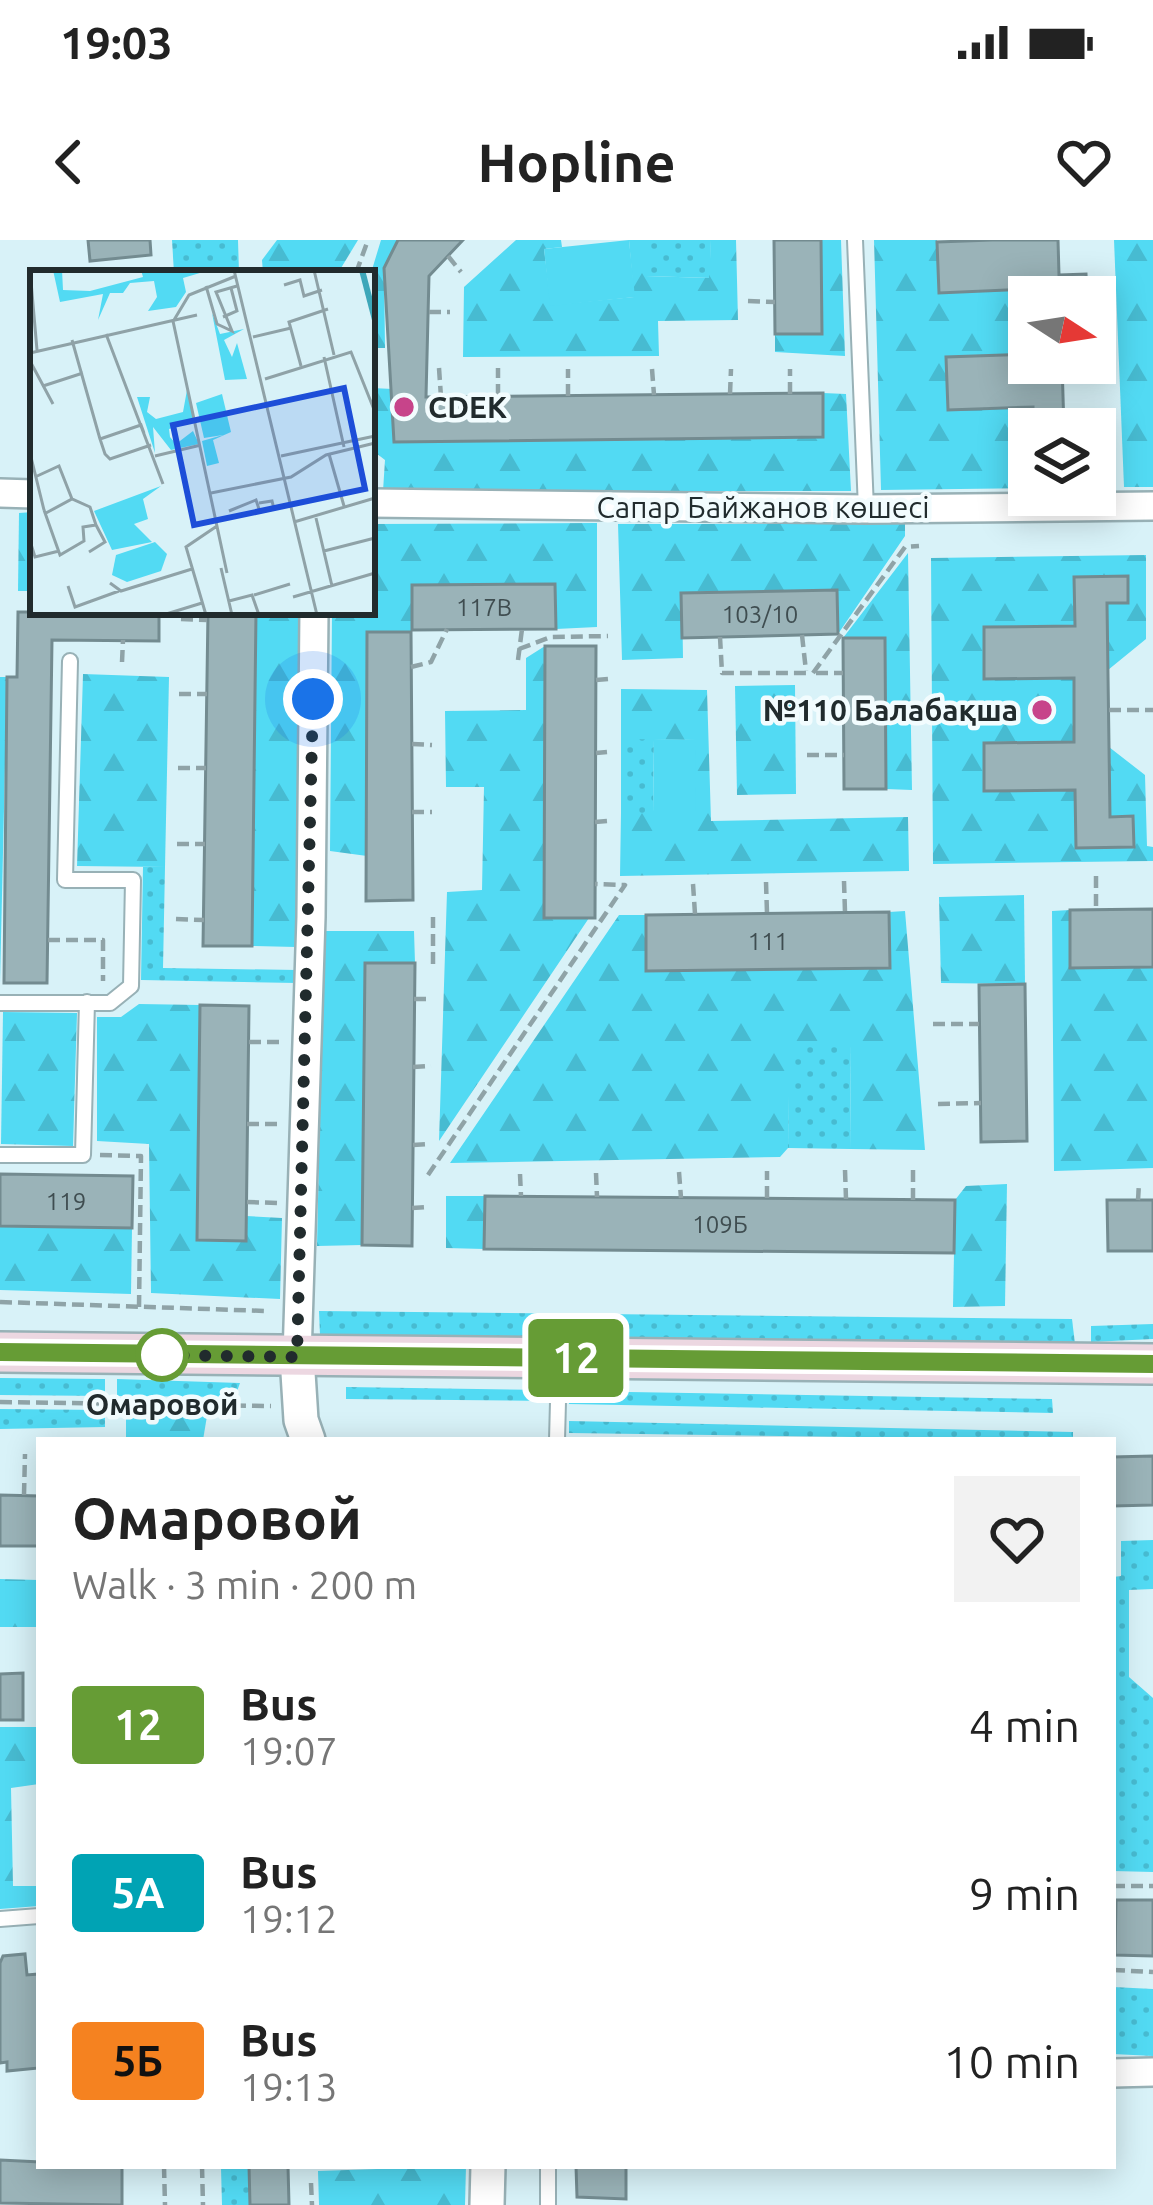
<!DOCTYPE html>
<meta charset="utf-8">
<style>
:root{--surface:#fff;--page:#f2f2f2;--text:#222;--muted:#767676}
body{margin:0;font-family:Ubuntu,sans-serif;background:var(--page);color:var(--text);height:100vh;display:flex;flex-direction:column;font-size:45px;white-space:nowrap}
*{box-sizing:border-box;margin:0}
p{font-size:39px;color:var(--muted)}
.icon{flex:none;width:66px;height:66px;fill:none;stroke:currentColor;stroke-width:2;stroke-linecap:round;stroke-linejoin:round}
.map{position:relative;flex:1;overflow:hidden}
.details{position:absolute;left:36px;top:1197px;width:1080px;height:732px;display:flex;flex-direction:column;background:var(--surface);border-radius:0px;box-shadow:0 6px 30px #0003}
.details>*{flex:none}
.badge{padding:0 24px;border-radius:9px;font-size:42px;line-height:78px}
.needle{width:78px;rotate:102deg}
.fabs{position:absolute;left:1008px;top:36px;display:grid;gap:24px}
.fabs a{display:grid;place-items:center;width:108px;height:108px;border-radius:0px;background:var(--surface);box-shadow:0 6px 30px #0003;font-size:60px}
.you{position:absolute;width:60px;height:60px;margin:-30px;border:9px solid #fff;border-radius:50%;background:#1a73e8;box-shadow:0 0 0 18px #1a73e833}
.map>.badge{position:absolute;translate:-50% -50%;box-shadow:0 0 0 6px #fff}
.round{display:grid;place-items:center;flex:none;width:126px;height:126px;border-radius:0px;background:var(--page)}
.headline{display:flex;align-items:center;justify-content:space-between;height:204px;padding:0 36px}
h1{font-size:57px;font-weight:700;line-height:90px}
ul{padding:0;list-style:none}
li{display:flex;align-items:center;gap:36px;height:168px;padding:0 36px}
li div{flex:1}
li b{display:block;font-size:45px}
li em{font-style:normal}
li .badge{min-width:132px;font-weight:700;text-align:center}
.status{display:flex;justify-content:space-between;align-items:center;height:84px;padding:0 60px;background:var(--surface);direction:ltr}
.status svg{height:33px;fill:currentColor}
header{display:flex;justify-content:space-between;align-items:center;height:156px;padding:0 36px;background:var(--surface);font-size:54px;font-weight:700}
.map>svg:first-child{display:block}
</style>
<div class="status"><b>19:03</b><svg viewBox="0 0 49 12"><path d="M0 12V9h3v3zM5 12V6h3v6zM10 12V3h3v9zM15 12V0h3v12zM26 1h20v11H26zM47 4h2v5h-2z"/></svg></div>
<header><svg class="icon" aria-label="back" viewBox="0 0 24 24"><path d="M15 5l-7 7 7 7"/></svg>Hopline<svg class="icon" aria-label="heart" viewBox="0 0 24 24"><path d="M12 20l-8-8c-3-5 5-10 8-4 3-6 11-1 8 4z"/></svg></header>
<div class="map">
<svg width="1153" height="1965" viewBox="0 0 1153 1965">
<defs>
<pattern id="grass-dots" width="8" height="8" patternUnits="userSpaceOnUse" patternTransform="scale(3)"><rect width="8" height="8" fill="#52daf3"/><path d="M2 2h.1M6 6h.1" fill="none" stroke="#47bbd1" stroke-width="1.8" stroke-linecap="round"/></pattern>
<pattern id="forest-firs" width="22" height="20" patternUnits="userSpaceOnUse" patternTransform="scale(3)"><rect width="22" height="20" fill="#52daf3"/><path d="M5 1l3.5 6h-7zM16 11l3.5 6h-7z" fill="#47bbd1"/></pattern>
</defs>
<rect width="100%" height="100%" fill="#d8f2f8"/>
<g fill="url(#grass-dots)">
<polygon points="172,0 238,0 239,33 174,33"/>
<polygon points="646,0 711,0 710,38 645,36"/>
<polygon points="621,499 654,499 653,573 621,573"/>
<polygon points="143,627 165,627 163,728 297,730 297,743 141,740"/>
<polygon points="789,804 851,804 850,909 788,908"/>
<polygon points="319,1071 1072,1079 1075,1104 320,1095"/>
<polygon points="1153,1084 1153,1099 1091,1102 1091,1086"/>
<polygon points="0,1138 105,1139 105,1156 0,1155"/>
<polygon points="117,1139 240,1143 235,1157 117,1156"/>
<polygon points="346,1147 548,1150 548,1161 346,1159"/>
<polygon points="569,1151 1052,1159 1053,1173 569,1164"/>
<polygon points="0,1169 105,1170 105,1187 0,1189"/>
<polygon points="569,1181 1073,1192 1073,1200 569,1193"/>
<polygon points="1153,1300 1153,1349 1129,1350 1129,1437 1153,1458 1153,1632 1113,1631 1113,1337 1121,1336 1121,1301"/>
<polygon points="1113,1747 1153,1749 1153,1816 1113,1814"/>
<polygon points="249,1927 250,1965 222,1965 221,1928"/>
</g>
<g fill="url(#forest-firs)">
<polygon points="277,0 358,0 338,33 263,33 262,20"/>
<polygon points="381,0 398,0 384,28 385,108 372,108 371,33"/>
<polygon points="516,0 561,0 562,7 544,9 551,65 634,57 629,0 646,0 646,36 709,38 711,0 736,0 738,80 658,81 659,116 463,117 464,47"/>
<polygon points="821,0 841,0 845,116 775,112 775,94 821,93"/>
<polygon points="874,0 937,0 940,53 1030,49 1029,114 946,117 1033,167 1029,248 881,250"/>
<polygon points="1114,0 1153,0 1153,247 1124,247"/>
<polygon points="372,148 393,149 395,202 822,197 823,153 846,154 851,251 383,251 385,220 372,210"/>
<polygon points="33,272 33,351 18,351 19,273"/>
<polygon points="597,283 597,387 556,389 555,344 413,345 411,392 367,392 367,616 330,611 332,372 372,372 372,284"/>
<polygon points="618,284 905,284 905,296 838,394 836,350 682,353 683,418 622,420"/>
<polygon points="908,313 912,550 886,549 884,398 843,398"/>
<polygon points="1146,315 1146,399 1108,430 1107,363 1128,363 1127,336 1075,337 1075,386 984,388 985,439 1074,438 1074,502 984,551 1075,550 1076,607 1133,577 1110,577 1109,507 1145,535 1147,606 1153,607 1153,621 933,624 931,318"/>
<polygon points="256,372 301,372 296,707 252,706"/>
<polygon points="545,406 544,677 589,678 439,901 447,652 482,650 484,547 446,547 445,471 526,470 526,418"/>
<polygon points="83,434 169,437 165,627 77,626"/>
<polygon points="0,437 7,437 0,743"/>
<polygon points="795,445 796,554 737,555 735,446"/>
<polygon points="621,449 707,450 711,581 908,577 909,631 620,636 621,573 695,573 695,500 621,499"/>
<polygon points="1024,655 1025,744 941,743 939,657"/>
<polygon points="1070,670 1071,728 1153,727 1153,928 1054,931 1052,671"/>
<polygon points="905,671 925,910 850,909 851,805 790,804 788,908 780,917 450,923 619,675 646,675 647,731 889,728 889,672"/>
<polygon points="324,691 414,691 415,723 365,723 362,1005 317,1006"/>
<polygon points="139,764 200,765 197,1000 246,1001 246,976 282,978 280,1059 151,1053 149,904 97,901 97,777 121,777"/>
<polygon points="3,772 77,773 73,906 1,904"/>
<polygon points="1007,944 1005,1066 953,1067 955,960 966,946"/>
<polygon points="446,956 485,956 484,1009 446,1008"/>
<polygon points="0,986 132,988 131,1054 0,1050"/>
<polygon points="126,1176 207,1176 203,1200 126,1200"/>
<polygon points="0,1339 39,1340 39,1387 0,1387"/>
<polygon points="0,1487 39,1487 39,1544 11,1548 13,1646 39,1646 39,1666 0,1669"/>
<polygon points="466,1926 465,1965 319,1965 318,1931"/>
</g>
<g fill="#52daf3">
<polygon points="629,0 635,57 550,66 544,9"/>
<polygon points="654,499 696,500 695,573 653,573"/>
</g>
<g fill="#9ab3b8" stroke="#738b90" stroke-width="3">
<polygon points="88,0 150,0 151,15 90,21"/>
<polygon points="398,0 463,0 429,36 426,157 823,153 823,197 394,202 384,28"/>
<polygon points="774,0 821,0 822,94 775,94"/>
<polygon points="992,0 1058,0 1059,35 1086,34 1087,57 1030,57 1030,49 939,53 937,2"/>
<polygon points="1029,114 1029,123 1062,123 1064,189 1033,189 1033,167 948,170 946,117"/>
<polygon points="1128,336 1128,363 1107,363 1110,577 1133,576 1134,607 1076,608 1075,550 984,551 984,503 1074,502 1074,438 984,439 984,387 1075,386 1074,337"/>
<polygon points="555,344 556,389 412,390 412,345"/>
<polygon points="837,350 838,394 682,398 681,353"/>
<polygon points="18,372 159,372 159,401 52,400 47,743 4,743 7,437 17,437"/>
<polygon points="208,372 256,372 252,706 203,706"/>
<polygon points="367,392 411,392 413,660 366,661"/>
<polygon points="843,398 885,398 886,549 844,549"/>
<polygon points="545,406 596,406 595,678 544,678"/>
<polygon points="1153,669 1153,727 1070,728 1070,670"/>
<polygon points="889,672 890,728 646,731 646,675"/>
<polygon points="365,723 415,723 412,1006 362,1005"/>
<polygon points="1025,744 1027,901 981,902 979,745"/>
<polygon points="200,765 249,766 246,1001 197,1000"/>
<polygon points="0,934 133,936 132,988 0,986"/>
<polygon points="485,956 955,960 954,1013 484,1009"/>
<polygon points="1107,960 1153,960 1153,1011 1108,1011"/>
<polygon points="1153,1216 1153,1265 1113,1266 1113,1217"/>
<polygon points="0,1255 39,1256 39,1306 0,1306"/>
<polygon points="23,1433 23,1480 0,1480 0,1434"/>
<polygon points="1116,1660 1153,1660 1153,1716 1115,1715"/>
<polygon points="25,1714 27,1735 39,1734 39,1828 7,1831 7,1822 0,1823 0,1723 3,1716"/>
<polygon points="0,1920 122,1926 122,1965 0,1963"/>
<polygon points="249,1926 288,1926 289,1965 250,1965"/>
<polygon points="576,1926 626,1926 626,1959 577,1957"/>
</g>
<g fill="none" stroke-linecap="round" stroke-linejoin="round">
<defs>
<g id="service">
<polyline points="855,0 866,269"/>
<polyline points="0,763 110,763 131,746 133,640 65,640 70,421"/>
<polyline points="0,915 83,915 87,762"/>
<polyline points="557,1200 559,1123"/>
<polyline points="0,1679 39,1676"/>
<polyline points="548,1926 548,1965"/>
</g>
<g id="minor">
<polyline points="0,253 33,254"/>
<polyline points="372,263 866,269 1153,266"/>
<polyline points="297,1117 311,677 314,372"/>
<polyline points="1113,1833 1153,1832"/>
</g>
<g id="tertiary">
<polyline points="297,1117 301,1180 308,1200"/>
<polyline points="487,1965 488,1926"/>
</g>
<polyline id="secondary" points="0,1112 1153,1124"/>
</defs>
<use href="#service" stroke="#98b1b6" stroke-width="18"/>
<use href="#minor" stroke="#98b1b6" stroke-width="32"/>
<use href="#tertiary" stroke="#98b1b6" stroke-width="38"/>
<use href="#secondary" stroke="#98b1b6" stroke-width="44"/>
<g stroke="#8fa3a7" stroke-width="4.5" stroke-dasharray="12 6" stroke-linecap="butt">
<polyline points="448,16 461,32"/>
<polyline points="356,33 368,0"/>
<polyline points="748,61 775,62"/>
<polyline points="429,72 450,72"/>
<polyline points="439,128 441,157"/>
<polyline points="652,129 654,155"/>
<polyline points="730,154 731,129"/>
<polyline points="790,154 790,129"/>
<polyline points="498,156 498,128"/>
<polyline points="568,156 568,129"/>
<polyline points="181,379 207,380"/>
<polyline points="802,395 806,431"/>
<polyline points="720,397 722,433 806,433"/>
<polyline points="519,409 551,397 608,396"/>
<polyline points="518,420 522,389"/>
<polyline points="122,422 123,400"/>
<polyline points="411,427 431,422 447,389"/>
<polyline points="813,433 905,307 919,306"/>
<polyline points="816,433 843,433"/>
<polyline points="596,440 608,439"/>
<polyline points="179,454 207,454"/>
<polyline points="1109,470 1153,470"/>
<polyline points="412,504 432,505"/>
<polyline points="596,513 607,512"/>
<polyline points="807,515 844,515"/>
<polyline points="178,528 206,528"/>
<polyline points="412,572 432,572"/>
<polyline points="595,582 607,581"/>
<polyline points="177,604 205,604"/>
<polyline points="1096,636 1096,670"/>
<polyline points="844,641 845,672"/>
<polyline points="766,642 767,673"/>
<polyline points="693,644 695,674"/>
<polyline points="176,679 204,680"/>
<polyline points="48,700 103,700 103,741"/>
<polyline points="433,724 433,677"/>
<polyline points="414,759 432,759"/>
<polyline points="933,784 979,784"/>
<polyline points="249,802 279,802"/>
<polyline points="413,827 431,826"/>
<polyline points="938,864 981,863"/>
<polyline points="247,884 278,884"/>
<polyline points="413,905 429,904"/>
<polyline points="100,915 141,916 139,1067"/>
<polyline points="845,930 846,959"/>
<polyline points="913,930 913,960"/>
<polyline points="679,932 681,958"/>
<polyline points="596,933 597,957"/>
<polyline points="520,934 521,956"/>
<polyline points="428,935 625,645 595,644"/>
<polyline points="767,958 767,931"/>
<polyline points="1138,960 1139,943"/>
<polyline points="247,962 277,963"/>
<polyline points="412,968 428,967"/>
<polyline points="0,1062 267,1071"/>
<polyline points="0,1162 271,1166"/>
<polyline points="24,1255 25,1214"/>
<polyline points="1113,1646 1153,1646"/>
<polyline points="1113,1730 1153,1732"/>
<polyline points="164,1926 165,1965"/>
<polyline points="202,1926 203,1965"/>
<polyline points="311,1943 312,1965"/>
</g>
<use href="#service" stroke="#fff" stroke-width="14"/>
<use href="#minor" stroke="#fff" stroke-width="27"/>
<use href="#tertiary" stroke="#fff" stroke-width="33"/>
<use href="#secondary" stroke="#ecd7e1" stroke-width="39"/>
</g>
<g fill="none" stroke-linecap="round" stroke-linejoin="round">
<defs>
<polyline id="line" points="0,1112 1153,1124"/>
</defs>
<use href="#line" stroke="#fff" stroke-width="27"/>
<use href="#line" stroke="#669c35" stroke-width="18"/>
<polyline stroke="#212b2d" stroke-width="12" stroke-dasharray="0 21.6" points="162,1115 297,1117 313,459"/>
</g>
<g fill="#c7448a" stroke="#f2fcfe" stroke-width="4.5">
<circle cx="404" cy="167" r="12"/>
<circle cx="1042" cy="470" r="12"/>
</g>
<circle fill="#fff" stroke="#669c35" stroke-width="6" cx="162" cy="1115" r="24"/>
<g text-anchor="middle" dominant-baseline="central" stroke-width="9" stroke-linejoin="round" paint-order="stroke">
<g font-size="24" fill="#3f4d50">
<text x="484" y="367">117В</text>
<text x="760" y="374">103/10</text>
<text x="768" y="701">111</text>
<text x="66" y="961">119</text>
<text x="720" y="984">109Б</text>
</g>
<g font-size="30" font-weight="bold" fill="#212b2d" stroke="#f2fcfe" text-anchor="start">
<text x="428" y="167">CDEK</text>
<text x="1018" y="470" text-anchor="end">№110 Балабақша</text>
</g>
<g font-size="30" fill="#212b2d" stroke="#f2fcfe">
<text x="763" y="267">Сапар Байжанов көшесі</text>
</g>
<g font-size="30" font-weight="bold" fill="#212b2d" stroke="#f2fcfe">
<text x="162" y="1164">Омаровой</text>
</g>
</g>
<g transform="translate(30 30)">
<rect width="345" height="345" fill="#d8f2f8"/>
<path d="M23 0H32L33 20 60 21 113 7 111 0H180L153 8 156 22 146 37 118 41 127 27 124 11 100 13 93 23H80L68 50 73 24 30 32ZM182 43 190 64 214 59 194 70 202 87 207 73 217 109 195 110ZM157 120 165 152 139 159 140 167 146 174 163 161 169 174 141 180 123 157 125 183 107 127H120L117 142 126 149 153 142ZM192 124 201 162 183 170 189 193 177 196 172 171 193 165 174 168 166 133ZM131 216 113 229 118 249 104 254 122 272 82 280 64 241Z" fill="#52daf3"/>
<path d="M125 272 137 284 131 301 97 312 82 305 86 285Z" fill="#52daf3"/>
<path fill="none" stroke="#3da7b9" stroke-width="6" d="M332 0 345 50"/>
<path fill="none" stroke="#8fa2a7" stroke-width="3" d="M0 0 7 80M204 0 287 345M284 0 304 85M254 15 270 10 274 26 292 20M176 16 187 54 202 61 186 22 207 16M193 47 207 41 201 18M144 50 159 25 206 6M143 51 197 303M76 64 133 214M223 67 261 58M42 70 70 169M0 83 167 45M294 87 314 177M0 91 23 134M271 96 259 52 298 39M235 109 321 82 345 142M13 116 53 103M114 163 111 155 70 169 75 184 80 189 121 175M0 183 14 240M299 184 314 236M125 186 171 175M251 186 345 166M5 207 29 196 42 229M181 223 261 207 296 185 345 173M14 240 30 285 54 271 53 257 66 255 75 272 59 282M199 241 226 230 230 242 244 239 242 231 229 233M16 243 42 229 60 237 66 255M286 248 302 316M264 252 345 228M0 271 5 287 29 281M294 281 345 268M191 298 202 345M80 313 91 321 162 299M38 316 45 337 89 321M224 325 260 314M263 327 345 303M199 331 222 325 229 345M133 345 172 333M176 345 156 277 187 256"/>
<path fill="#1d4ed8" fill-opacity="0.15" stroke="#1d4ed8" stroke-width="6" d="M314 118 335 219 164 255 143 155Z"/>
<rect width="345" height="345" fill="none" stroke="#212b2d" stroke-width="6"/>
</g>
</svg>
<div class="fabs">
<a><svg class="needle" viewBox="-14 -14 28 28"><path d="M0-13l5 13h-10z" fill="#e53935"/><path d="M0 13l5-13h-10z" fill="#767676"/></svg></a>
<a><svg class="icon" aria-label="layers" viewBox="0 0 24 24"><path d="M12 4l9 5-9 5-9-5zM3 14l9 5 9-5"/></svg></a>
</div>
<div class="you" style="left:313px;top:459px"></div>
<b class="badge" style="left:576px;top:1118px;background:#669c35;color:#fff">12</b>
<section class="details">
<div class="headline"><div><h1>Омаровой</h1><p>Walk · 3 min · 200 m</p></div><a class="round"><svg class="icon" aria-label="heart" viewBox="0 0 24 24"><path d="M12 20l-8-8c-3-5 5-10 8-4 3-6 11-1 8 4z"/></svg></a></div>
<ul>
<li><span class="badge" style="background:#669c35;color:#fff">12</span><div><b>Bus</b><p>19:07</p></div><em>4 min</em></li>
<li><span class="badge" style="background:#00a3b4;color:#fff">5А</span><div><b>Bus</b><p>19:12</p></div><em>9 min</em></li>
<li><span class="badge" style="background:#f58220;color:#111">5Б</span><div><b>Bus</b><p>19:13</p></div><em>10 min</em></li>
</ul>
</section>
</div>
